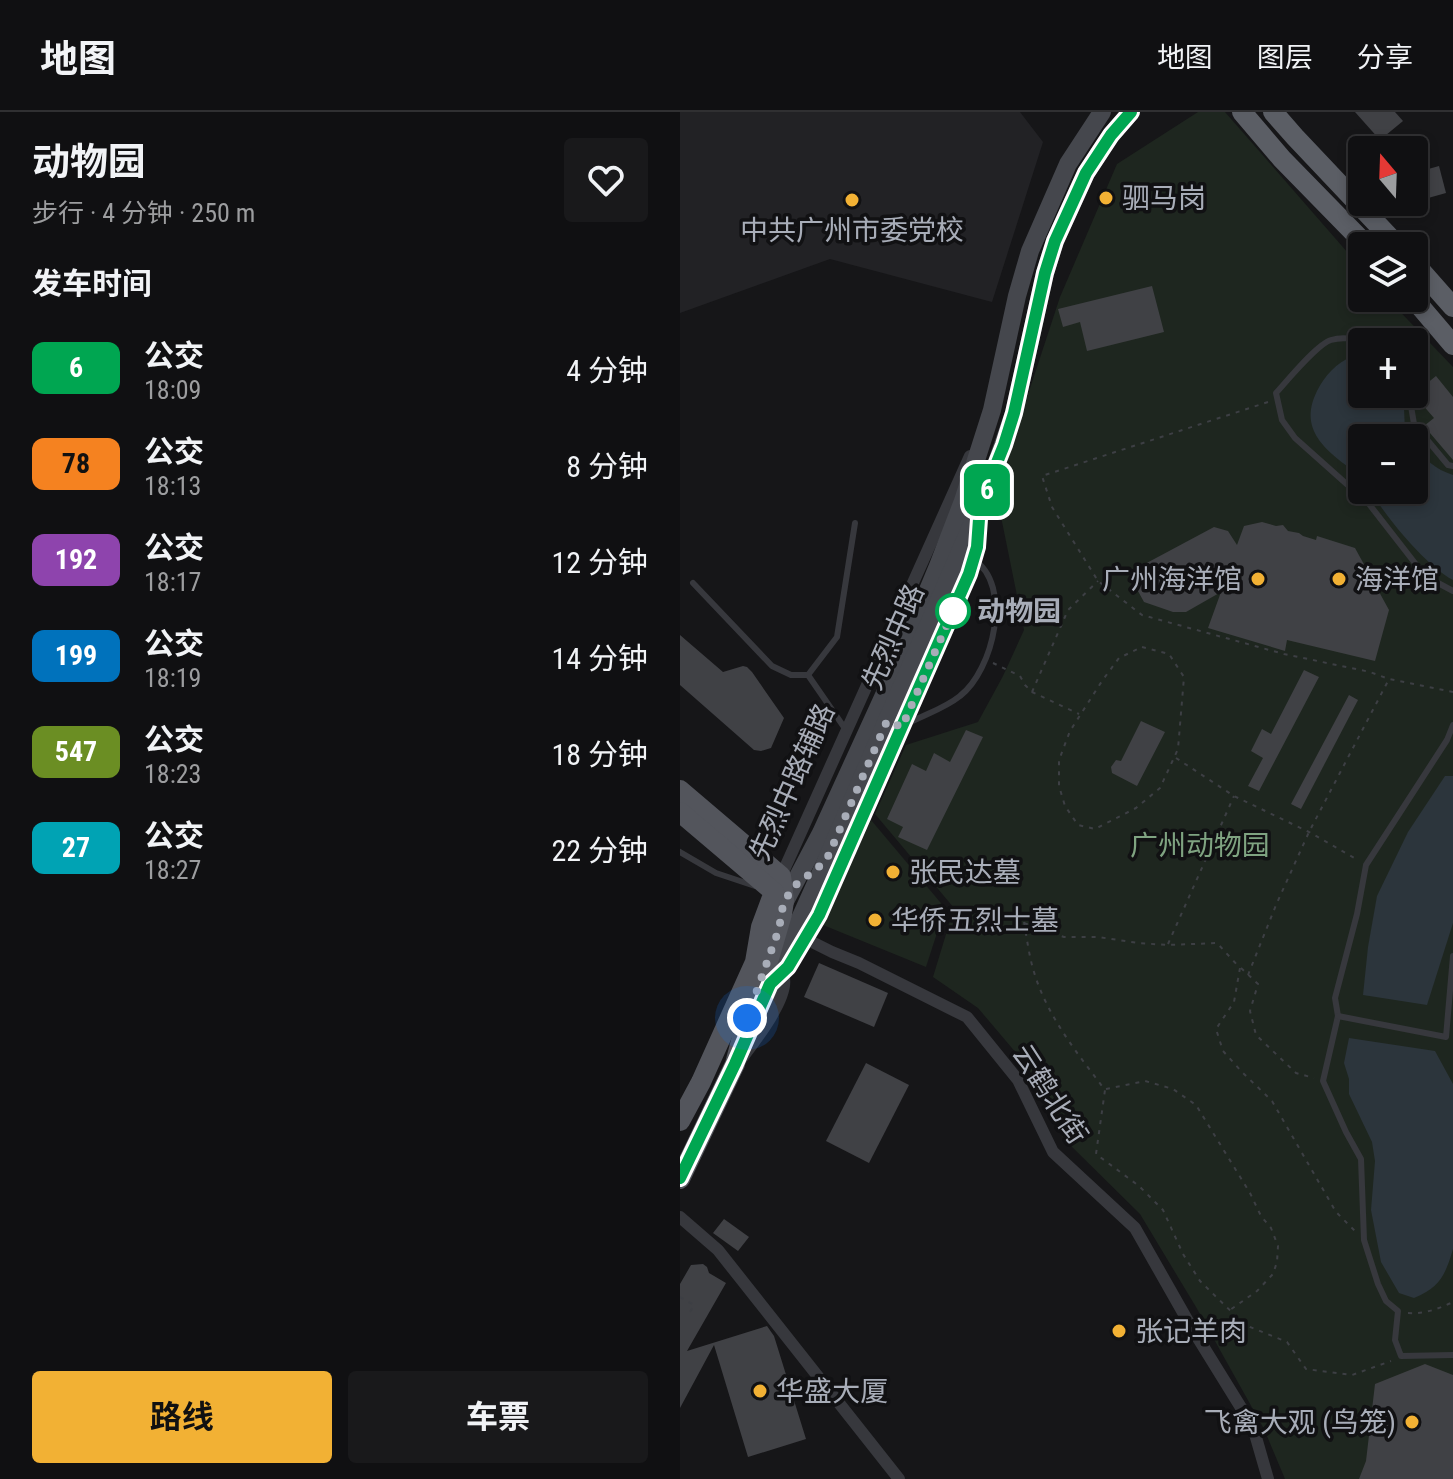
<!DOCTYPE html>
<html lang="zh">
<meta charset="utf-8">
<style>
:root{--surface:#101012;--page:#19191b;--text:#f1f3f6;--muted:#9c9d9f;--line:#303032;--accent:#f2b134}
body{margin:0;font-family:"Roboto Condensed","Noto Sans SC",sans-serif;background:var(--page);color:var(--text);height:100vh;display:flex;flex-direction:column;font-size:30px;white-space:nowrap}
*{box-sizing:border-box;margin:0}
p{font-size:26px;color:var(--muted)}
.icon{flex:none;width:44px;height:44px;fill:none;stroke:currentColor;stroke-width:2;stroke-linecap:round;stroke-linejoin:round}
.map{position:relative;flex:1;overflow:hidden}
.drawer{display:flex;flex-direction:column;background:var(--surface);width:680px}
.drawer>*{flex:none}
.badge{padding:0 16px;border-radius:12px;font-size:28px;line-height:52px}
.needle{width:52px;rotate:341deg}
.tools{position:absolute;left:668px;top:24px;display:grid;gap:16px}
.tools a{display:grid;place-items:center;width:80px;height:80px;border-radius:8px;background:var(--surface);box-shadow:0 4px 12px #0003,0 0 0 2px var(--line);font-size:40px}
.you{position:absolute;width:40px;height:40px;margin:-20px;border:6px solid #fff;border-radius:50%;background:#1a73e8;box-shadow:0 0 0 12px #1a73e833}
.map>.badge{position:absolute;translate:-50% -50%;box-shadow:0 0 0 4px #fff}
h2{padding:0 32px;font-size:30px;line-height:72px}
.round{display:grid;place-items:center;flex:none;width:84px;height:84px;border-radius:8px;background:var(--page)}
.overview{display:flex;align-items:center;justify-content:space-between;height:136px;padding:0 32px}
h1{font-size:38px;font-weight:700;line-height:60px}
.action{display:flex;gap:16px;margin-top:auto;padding:16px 32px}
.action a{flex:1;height:92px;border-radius:8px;background:var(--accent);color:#111;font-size:32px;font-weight:700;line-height:92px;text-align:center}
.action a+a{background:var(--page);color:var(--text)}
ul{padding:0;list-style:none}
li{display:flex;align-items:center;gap:24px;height:96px;padding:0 32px}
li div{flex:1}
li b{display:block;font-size:30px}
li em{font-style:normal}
li .badge{min-width:88px;font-weight:700;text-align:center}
header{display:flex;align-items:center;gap:48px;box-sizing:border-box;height:112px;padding:0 40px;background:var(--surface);border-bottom:2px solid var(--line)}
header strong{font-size:38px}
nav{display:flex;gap:44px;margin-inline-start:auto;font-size:28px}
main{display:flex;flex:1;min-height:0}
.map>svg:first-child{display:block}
</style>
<header>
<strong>地图</strong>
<nav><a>地图</a><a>图层</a><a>分享</a></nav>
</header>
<main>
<section class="drawer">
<div class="overview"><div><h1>动物园</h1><p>步行 · 4 分钟 · 250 m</p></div><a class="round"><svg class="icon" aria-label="heart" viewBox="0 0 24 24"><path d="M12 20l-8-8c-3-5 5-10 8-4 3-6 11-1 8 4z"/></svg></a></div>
<h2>发车时间</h2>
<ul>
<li><span class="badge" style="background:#00a651;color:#fff">6</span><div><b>公交</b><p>18:09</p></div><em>4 分钟</em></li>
<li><span class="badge" style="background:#f58220;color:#111">78</span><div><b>公交</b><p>18:13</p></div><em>8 分钟</em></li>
<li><span class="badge" style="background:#8e44ad;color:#fff">192</span><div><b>公交</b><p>18:17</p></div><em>12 分钟</em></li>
<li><span class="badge" style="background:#0072bc;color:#fff">199</span><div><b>公交</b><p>18:19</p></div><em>14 分钟</em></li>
<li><span class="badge" style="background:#6b8e23;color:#fff">547</span><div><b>公交</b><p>18:23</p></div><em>18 分钟</em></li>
<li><span class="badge" style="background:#00a3b4;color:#fff">27</span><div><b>公交</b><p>18:27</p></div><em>22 分钟</em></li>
</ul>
<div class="action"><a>路线</a><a>车票</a></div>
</section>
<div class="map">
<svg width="773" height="1367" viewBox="0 0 773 1367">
<rect width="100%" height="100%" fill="#161618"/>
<polygon fill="#222225" points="0,0 340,0 363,30 312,190 150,147 0,201"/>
<g fill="#1e261f" fill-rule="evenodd">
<path d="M518 0H545L682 157V186H707L773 255V1367H605L584 1317 516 1195 460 1102 383 1026 348 955 298 896 253 865 274 796 195 702 226 633 298 610 323 564 344 518 316 380 380 185 437 52ZM682 230H734V282H682ZM682 326H734V378H682Z"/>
<polygon points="191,708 265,796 246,855 143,813"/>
</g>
<g fill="#2c353c">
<path d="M672 244 682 248V282H713L724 296 725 319 730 326H682V365C651 342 616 321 637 279 645 263 656 252 672 244Z"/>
<path d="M734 332C745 348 755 357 773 363V468C746 454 705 404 690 378H734Z"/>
<polygon points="765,664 773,664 773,811 747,893 683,883 688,835 697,784 728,720"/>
<path d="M669 926 755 939 773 972V1137C765 1164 760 1175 734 1186L719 1181 701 1150 691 1098 695 1049 692 1030 669 982V967L664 951Z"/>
</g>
<g fill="#404145">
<polygon points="675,0 715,0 723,9 700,28"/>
<polygon points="759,54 766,81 734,90 734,61"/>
<polygon points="472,174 484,220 407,239 400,210 383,215 378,197"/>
<polygon points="756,264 773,285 773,348 744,314 754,306 735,284 735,281"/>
<polygon points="582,410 596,414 603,413 608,419 619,421 623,424 636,428 637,424 675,436 709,498 695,549 607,528 605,539 528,516 541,480 506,500 493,500 464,490 448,461 534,415 548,419 557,433 564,414"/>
<polygon points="0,523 43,560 63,554 67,555 72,560 104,606 91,636 81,639 74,638 0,573"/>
<polygon points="624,558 639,565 579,679 568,674 583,646 571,639 582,617 591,622"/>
<polygon points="669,583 678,588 621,697 611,692"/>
<polygon points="461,609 485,620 457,674 432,661 431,655 436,648 441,649"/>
<polygon points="286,618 303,625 247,738 218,725 223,715 207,707 232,652 246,659 254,641 270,650"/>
<polygon points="139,851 208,881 194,915 124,885"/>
<polygon points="186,951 229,973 189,1051 146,1029"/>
<polygon points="44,1107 69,1125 58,1139 33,1121"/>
<polygon points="23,1152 27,1155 29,1161 46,1171 7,1239 87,1214 94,1224 126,1327 68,1345 34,1233 0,1296 0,1172 11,1153"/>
<polygon points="745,1252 773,1263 773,1367 679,1367 686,1349 695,1272"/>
</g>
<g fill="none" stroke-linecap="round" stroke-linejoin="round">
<g stroke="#3d3f44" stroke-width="2" stroke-dasharray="4 6" stroke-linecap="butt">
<polyline points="588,290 362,364 372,395 418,469 462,503 604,542 690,560 709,567 773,580"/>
<polygon points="462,535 489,542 504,565 498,637 480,676 456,696 415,717 398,713 385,694 379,674 379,648 390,619 422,569 439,546"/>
<polyline points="313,551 340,564 345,573 352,580 399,602"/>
<polyline points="352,580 388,498 418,469"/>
<polyline points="496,646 554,684 629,720 678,748"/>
<path d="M344 810C347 827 349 844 354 860 367 904 397 941 425 978L416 1042 459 1074 483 1098 503 1142 520 1169 565 1213 607 1230 626 1257 672 1263 711 1249"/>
<polyline points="344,811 384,825 418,825 458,831 488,833 537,831 560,856 554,890 536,917 543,939 562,960 592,989 656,1100 675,1119"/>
<polyline points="488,832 554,684"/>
<polyline points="561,856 578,872 570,899 576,923 616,961 634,966"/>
<polyline points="568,863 596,793 629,720 708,569"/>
<polyline points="426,977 465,969 493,977 516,993 570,1081 581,1104 591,1116 598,1134 597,1150 593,1162 577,1179 550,1198"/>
<polyline points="0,1185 14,1193 10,1200"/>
<path d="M728 1201C745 1202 758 1197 773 1190"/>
</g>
<g stroke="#37383d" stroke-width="6">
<path d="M683 230C674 226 661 225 651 228 637 232 607 269 596 281L602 308 615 326 689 392 745 464 773 479"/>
<polyline points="729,282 734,312 768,353 773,354"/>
<polyline points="13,471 92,554 111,563 128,563 157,525 175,411"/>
<polyline points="128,563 166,618"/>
<path d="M225 613C243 603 264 597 280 584 313 559 334 473 293 447"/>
<polyline points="773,613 767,628 686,753 677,802 655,886 658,904 643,969 666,1020 681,1047 684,1128 698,1172 706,1189 718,1199 715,1228 721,1244 773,1243"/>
<polyline points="0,740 36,761 75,774"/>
<polyline points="658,904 766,925 773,844"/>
</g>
<g stroke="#37383d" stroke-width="12">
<polyline points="99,769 290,344"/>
<polyline points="112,820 152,840 179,851 287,905 338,968 373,1040 455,1116 513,1218 573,1315 588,1367"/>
<polyline points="98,864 108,855 139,803 265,518 295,445 298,424 299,404"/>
<polyline points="0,1105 38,1138 219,1367"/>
</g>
<path stroke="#37383d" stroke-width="16" d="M58 948C70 932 106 887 102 867 100 860 95 857 89 853"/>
<g stroke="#45474d" stroke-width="18">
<polyline points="102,795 141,721 210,570 258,454 283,389 312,298 337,184 350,139 388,52 422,0"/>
<polyline points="82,891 146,749 309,373 334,301 365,161 375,129 406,61 431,23 451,0"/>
</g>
<g stroke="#53555c" stroke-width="20">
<polyline points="0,678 101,764 104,789 102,802 90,843 67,906 55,952 0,1067"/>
<polyline points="0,700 94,780 81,815 75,850 21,970 0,1009"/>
</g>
<g stroke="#5b5e65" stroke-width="20">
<polyline points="562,0 602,47 687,134"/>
<polyline points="593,0 615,25 718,134"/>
<polyline points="734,151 773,195"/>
<polyline points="733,186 773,233"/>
</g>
</g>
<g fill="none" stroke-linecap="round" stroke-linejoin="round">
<defs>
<polyline id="line" points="0,1066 55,952 90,872 108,855 139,803 289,462 297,435 300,393 324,333 334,301 365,161 375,129 406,61 431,23 451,0"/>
</defs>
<use href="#line" stroke="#fff" stroke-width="18"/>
<use href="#line" stroke="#00a651" stroke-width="12"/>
<polyline stroke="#a8adb8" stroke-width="8" stroke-dasharray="0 14.4" points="67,906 99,817 103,793 112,776 146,749 207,609 222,615 273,499"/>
</g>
<g fill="#f2b134" stroke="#111113" stroke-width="3">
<circle cx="426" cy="86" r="8"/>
<circle cx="172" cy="88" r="8"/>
<circle cx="578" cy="467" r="8"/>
<circle cx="659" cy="467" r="8"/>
<circle cx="213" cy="760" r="8"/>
<circle cx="195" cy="808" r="8"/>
<circle cx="439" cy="1219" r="8"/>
<circle cx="80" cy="1279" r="8"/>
<circle cx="732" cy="1310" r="8"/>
</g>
<circle fill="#fff" stroke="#00a651" stroke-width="4" cx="273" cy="499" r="16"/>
<g text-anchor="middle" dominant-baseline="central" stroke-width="7" stroke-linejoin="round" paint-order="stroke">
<g font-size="28" fill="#a8adb8" stroke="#111113" text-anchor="start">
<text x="442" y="86">驷马岗</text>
<text x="172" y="118" text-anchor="middle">中共广州市委党校</text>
<text x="562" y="467" text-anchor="end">广州海洋馆</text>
<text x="675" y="467">海洋馆</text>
<text x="229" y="760">张民达墓</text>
<text x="211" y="808">华侨五烈士墓</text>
<text x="455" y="1219">张记羊肉</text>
<text x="96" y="1279">华盛大厦</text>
<text x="716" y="1310" text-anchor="end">飞禽大观 (鸟笼)</text>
</g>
<g font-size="28" font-weight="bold" fill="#a8adb8" stroke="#111113" text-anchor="start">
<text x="297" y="499">动物园</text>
</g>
<g font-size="28" fill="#a8adb8" stroke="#111113">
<text transform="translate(213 525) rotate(-66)">先烈中路</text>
<text transform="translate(112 670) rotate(-66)">先烈中路辅路</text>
<text transform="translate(370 982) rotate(57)">云鹤北街</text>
</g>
<g font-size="28" fill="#7fa381" stroke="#111113">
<text x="520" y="733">广州动物园</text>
</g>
</g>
</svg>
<div class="tools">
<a><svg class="needle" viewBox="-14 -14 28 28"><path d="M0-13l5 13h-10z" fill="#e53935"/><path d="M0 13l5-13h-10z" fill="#9c9d9f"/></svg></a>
<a><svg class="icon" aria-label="layers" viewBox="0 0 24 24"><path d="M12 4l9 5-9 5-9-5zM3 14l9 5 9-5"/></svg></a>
<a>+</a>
<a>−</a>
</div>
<div class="you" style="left:67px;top:906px"></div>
<b class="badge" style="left:307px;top:378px;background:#00a651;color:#fff">6</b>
</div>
</main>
